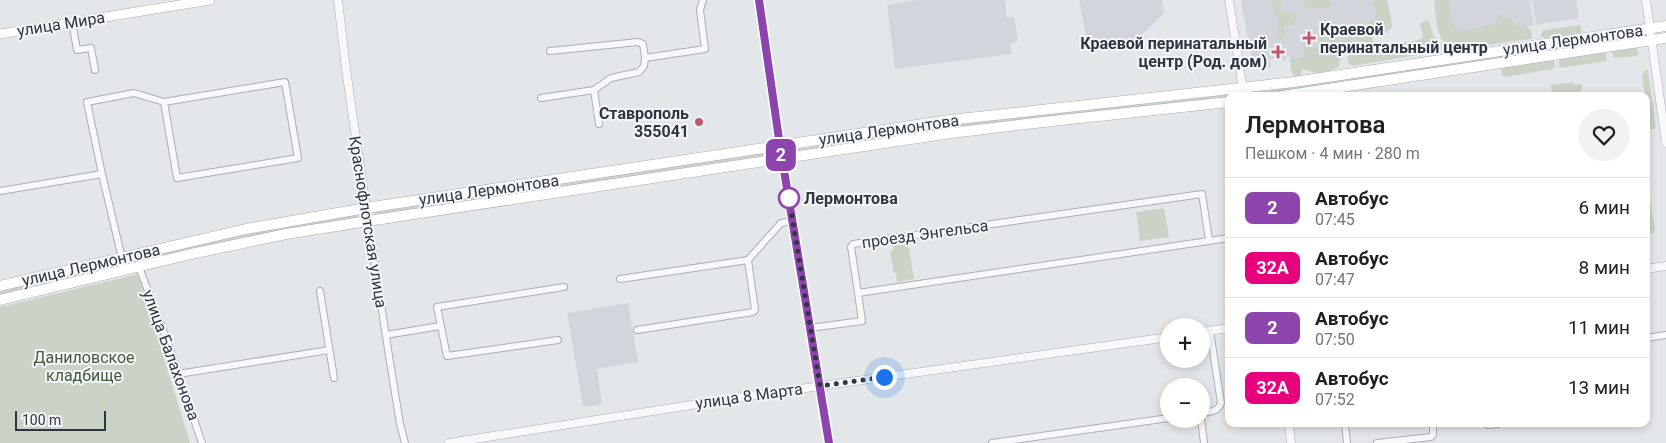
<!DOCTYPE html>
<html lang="ru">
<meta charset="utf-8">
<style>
:root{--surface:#fff;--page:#f2f2f2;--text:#202124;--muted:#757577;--line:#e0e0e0}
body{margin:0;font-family:Roboto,sans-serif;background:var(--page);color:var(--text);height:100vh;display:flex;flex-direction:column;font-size:19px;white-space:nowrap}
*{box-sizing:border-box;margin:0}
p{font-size:16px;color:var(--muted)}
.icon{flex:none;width:28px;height:28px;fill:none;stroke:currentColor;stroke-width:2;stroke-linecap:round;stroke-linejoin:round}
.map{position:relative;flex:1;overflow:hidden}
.side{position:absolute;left:1225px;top:92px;width:425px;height:335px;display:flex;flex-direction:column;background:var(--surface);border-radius:10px;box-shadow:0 2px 8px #0003}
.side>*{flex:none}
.badge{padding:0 10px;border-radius:8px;font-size:18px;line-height:32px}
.buttons{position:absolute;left:1160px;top:318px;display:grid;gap:10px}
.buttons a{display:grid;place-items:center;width:50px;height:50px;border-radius:50%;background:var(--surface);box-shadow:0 2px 8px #0003;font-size:25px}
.scale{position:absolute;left:15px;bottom:12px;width:91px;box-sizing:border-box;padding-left:5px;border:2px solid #2e3641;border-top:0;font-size:14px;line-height:18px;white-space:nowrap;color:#2e3641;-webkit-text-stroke:4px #f4f6f8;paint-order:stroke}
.you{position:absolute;width:25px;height:25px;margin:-12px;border:4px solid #fff;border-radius:50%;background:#1a73e8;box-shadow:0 0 0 8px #1a73e833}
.map>.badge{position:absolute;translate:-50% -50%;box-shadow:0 0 0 2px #fff}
.round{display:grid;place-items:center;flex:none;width:52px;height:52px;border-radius:26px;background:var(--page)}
.headline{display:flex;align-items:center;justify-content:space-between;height:85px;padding:0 20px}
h1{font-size:24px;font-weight:600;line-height:38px}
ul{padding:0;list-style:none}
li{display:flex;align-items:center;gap:15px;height:60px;padding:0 20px;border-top:1px solid var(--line)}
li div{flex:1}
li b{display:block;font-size:19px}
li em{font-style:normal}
li .badge{min-width:55px;font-weight:700;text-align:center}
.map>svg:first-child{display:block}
</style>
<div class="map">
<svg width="1666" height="443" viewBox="0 0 1666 443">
<rect width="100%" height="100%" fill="#e4e7ea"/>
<g fill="#d2d6dc">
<polygon points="915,0 1005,0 1007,17 1014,17 1018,41 1010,44 1012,54 895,69 887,5"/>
<polygon points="1079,0 1162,0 1164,13 1139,38 1088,47"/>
<polygon points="1241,0 1386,0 1385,21 1368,26 1372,50 1290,63 1289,57 1286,57 1286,60 1274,62 1274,59 1270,60 1271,67 1253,69"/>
<polygon points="1442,0 1530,0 1534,25 1448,37"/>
<polygon points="1532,0 1576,0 1579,18 1536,25"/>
<polygon points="628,303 638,362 597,369 602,404 583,407 567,313"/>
</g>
<g fill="#cad3c6">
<path d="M1272 0 1282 1 1280 12H1295L1297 17 1293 25 1284 26 1285 37 1283 40 1280 41C1275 34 1279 28 1277 20 1276 13 1271 8 1272 0Z"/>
<polygon points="1303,0 1329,0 1332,5 1328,8 1305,8"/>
<path d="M1375 0H1387C1389 8 1392 19 1392 28L1384 33 1376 29 1371 31 1374 45 1365 46 1354 37 1355 31 1361 28 1364 23 1375 20 1376 15 1373 4Z"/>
<path d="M1434 0H1449L1453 26 1462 31 1496 23 1498 16 1505 15 1517 25H1525L1531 30 1532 37 1530 39 1455 50C1436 46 1436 16 1434 0Z"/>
<polygon points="1427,20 1429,22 1434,37 1442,44 1442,48 1440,51 1353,66 1349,64 1347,59 1349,55 1356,54 1357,50 1419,40 1423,37 1423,33 1420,26 1421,23"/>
<path d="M1359 25 1360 27 1352 32V53L1348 54 1346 51 1341 52 1339 67C1333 69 1326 73 1319 73 1313 73 1307 70 1302 69L1301 74 1298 77 1294 76 1291 70V59L1304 57V42L1311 43 1315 48H1318V32L1326 30 1335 31 1339 41 1344 40 1345 28Z"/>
<polygon points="1580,25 1582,31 1581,33 1545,38 1541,37 1541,34 1544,30"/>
<polygon points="1647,34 1647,36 1295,89 1254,95 1254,93"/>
<polygon points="1636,47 1639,54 1637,56 1614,58 1612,52 1614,50"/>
<polygon points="1605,52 1607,59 1606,61 1560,68 1559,66 1559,58"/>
<polygon points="1552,60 1554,62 1555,67 1553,69 1505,77 1502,75 1501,70 1504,67"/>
<polygon points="1646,69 1648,71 1656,128 1654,129 1649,129 1646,96 1645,96 1642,76"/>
<polygon points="1574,82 1575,85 1582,84 1582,90 1578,94 1580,96 1566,96 1566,94 1554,96 1552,94 1551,85"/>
<polygon points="1231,94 1232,96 1229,96 1229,98 788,153 787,151 950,125"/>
<polygon points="773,152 774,155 375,215 375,211"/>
<polygon points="1646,183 1655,228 1654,233 1648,234 1646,232"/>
<polygon points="1164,208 1169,237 1140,241 1136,212"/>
<polygon points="360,214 360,218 130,264 129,260 248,233"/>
<polygon points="908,242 914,279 897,282 896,273 894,273 890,251 893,251 893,245"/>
<polygon points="116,263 117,267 0,295 0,291"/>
<polygon points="138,274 190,443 0,443 0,307"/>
</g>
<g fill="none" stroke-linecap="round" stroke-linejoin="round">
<defs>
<g id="minor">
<polyline points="72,22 77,50 91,48 95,70"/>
<polyline points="550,51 638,42 643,44 645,58 705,49 700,10 703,0"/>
<polygon points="285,82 298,158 177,178 164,102"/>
<polyline points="594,90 599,124"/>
<polyline points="541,98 594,90 611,78 639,72 644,66 645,58"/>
<polyline points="0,191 102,174"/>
<polyline points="368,221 390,362 400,424 405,443"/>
<polyline points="1209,240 1202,194 853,244 851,247 858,293 1229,238"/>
<polyline points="748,260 781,223 793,221"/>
<polyline points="139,267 168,343 202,443"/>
<polyline points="125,271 102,174 87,102 134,93 164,102"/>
<polyline points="620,279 748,260 755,310 753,312 637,330"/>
<polyline points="320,291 334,378"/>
<polyline points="810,328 862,321 858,293"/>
<polyline points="386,335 440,326"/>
<polyline points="1646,338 1666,335"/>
<polyline points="558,340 447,356 437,307 564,287"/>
<polyline points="178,374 329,350"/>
<path d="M1201 413C1209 412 1218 412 1221 403L1210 331"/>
<polyline points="1201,419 1204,443"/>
<polyline points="1345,424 1347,443"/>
<polyline points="1488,425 1498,424"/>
<polyline points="992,443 1169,418"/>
<polyline points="1377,443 1431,437 1433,435 1433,424"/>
</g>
<g id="tertiary">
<polyline points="338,0 346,69 368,221"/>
<polyline points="759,0 780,146 829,443"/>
<polyline points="1229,0 1244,96"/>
<polyline points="1646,0 1666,143"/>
<polyline points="1646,269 1666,266"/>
<polyline points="1201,332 1229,328"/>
<polyline points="1289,424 1291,443"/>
<polyline points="449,443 742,397 1169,337"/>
</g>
<polyline id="secondary" points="0,34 210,0"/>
<g id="primary">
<polyline points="1282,96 1666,38"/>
<polyline points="0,286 246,229 366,208 950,120 1294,82 1666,26"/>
<polyline points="0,300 191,254 286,234 368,221 951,133 1043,122 1229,102"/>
</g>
</defs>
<use href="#minor" stroke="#aaaeb4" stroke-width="8"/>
<use href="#tertiary" stroke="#aaaeb4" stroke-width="9"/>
<use href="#secondary" stroke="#aaaeb4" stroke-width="10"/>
<use href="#primary" stroke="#a5acb5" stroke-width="11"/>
<use href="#minor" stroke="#f6f8f9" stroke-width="6"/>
<use href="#tertiary" stroke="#f6f8f9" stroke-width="8"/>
<use href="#secondary" stroke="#fff" stroke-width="9"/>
<use href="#primary" stroke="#fff" stroke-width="10"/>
</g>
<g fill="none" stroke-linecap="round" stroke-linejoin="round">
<defs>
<polyline id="line" points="759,0 780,146 829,443"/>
</defs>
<use href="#line" stroke="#fff" stroke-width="11"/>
<use href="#line" stroke="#8e44ad" stroke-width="8"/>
<polyline stroke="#2e3641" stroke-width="5" stroke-dasharray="0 9" points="789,198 820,386 884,377"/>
</g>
<g fill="#c05870" stroke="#f4f6f8" stroke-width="2">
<path d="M1306.5 30.5h5v5h5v5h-5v5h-5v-5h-5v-5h5z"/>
<path d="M1275.5 44.5h5v5h5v5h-5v5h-5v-5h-5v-5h5z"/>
<circle cx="699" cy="122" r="5"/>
</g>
<circle fill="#fff" stroke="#8e44ad" stroke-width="2.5" cx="789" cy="198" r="10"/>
<g text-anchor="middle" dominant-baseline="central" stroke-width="4" stroke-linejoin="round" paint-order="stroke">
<g font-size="16" fill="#2e3641" stroke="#f4f6f8">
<text transform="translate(61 24) rotate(-9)">улица Мира</text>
<text transform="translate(1573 40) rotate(-8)">улица Лермонтова</text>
<text transform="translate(889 130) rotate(-8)">улица Лермонтова</text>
<text transform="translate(489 190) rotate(-8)">улица Лермонтова</text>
<text transform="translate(368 222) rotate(81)">Краснофлотская улица</text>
<text transform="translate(925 234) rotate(-8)">проезд Энгельса</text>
<text transform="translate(91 265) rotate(-13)">улица Лермонтова</text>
<text transform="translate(171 355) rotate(70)">улица Балахонова</text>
<text transform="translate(749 396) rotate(-8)">улица 8 Марта</text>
</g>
<g font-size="16" font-weight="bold" fill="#2e3641" stroke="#f4f6f8" text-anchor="end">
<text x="1320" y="29" text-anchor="start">Краевой<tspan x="1320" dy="18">перинатальный центр</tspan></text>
<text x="1267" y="43">Краевой перинатальный<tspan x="1267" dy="18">центр (Род. дом)</tspan></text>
<text x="689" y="113">Ставрополь<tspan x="689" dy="18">355041</tspan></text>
</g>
<g font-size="16" font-weight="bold" fill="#2e3641" stroke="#f4f6f8" text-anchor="start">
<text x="804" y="198">Лермонтова</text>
</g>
<g font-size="16" fill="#445b3c" stroke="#f4f6f8">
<text x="84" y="357">Даниловское<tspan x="84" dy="18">кладбище</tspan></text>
</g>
</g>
</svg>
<div class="buttons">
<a>+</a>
<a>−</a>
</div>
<div class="scale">100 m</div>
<div class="you" style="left:884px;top:377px"></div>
<b class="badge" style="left:781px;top:155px;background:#8e44ad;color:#fff">2</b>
<section class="side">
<div class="headline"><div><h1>Лермонтова</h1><p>Пешком · 4 мин · 280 m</p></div><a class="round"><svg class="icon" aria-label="heart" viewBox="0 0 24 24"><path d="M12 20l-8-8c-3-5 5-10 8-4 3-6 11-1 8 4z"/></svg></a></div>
<ul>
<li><span class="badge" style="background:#8e44ad;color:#fff">2</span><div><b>Автобус</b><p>07:45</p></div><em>6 мин</em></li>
<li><span class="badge" style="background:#e6007e;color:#fff">32A</span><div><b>Автобус</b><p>07:47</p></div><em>8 мин</em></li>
<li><span class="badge" style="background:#8e44ad;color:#fff">2</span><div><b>Автобус</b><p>07:50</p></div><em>11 мин</em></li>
<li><span class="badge" style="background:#e6007e;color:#fff">32A</span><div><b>Автобус</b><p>07:52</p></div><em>13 мин</em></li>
</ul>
</section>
</div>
